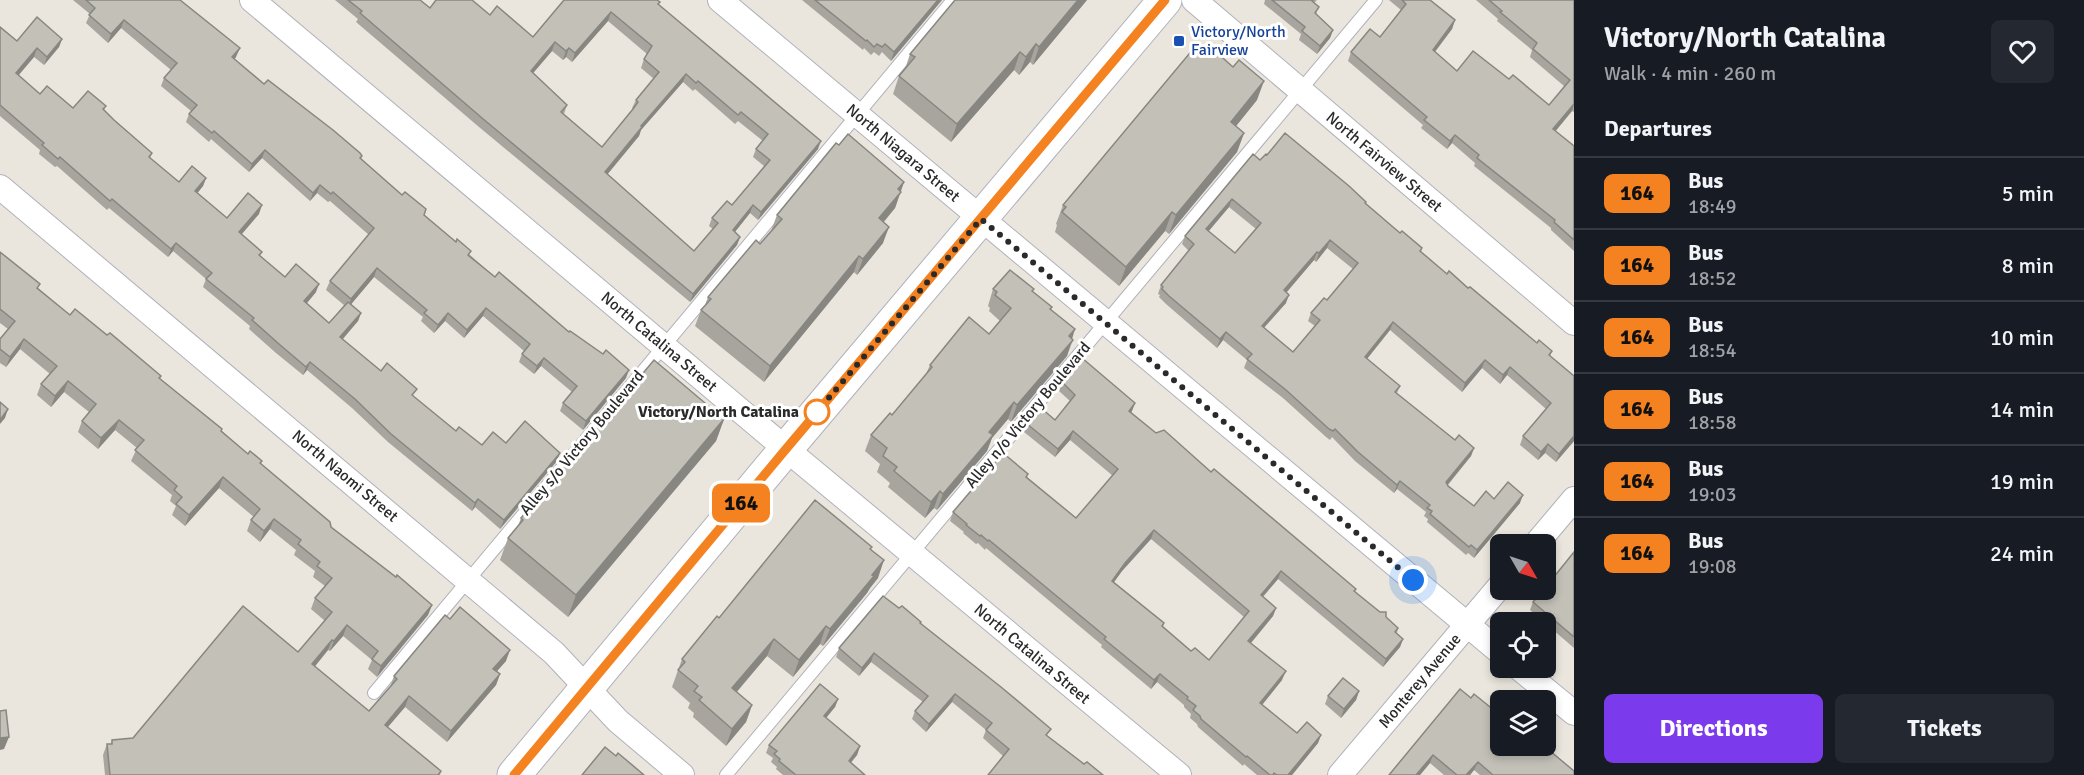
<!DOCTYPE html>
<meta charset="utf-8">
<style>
:root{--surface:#171b24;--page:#242831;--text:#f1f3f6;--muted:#9ea1a6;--line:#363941;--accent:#7c3aed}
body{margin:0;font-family:Signika,sans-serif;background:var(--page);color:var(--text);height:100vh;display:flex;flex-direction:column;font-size:22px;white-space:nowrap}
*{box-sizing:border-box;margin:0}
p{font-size:20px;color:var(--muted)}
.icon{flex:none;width:33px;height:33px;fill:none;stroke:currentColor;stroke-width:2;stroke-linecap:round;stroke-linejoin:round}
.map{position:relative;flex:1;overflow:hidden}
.panel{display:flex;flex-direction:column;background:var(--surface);width:510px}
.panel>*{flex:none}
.badge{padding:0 12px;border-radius:9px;font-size:21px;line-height:39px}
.needle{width:39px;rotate:129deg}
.tools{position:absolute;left:1490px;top:534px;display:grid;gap:12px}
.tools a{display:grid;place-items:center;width:66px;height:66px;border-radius:9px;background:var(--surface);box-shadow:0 3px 9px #0003;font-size:30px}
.you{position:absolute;width:30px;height:30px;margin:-15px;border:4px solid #fff;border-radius:50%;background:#1a73e8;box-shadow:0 0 0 9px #1a73e833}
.map>.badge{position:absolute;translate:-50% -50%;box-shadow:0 0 0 3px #fff}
h2{padding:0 30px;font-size:22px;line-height:54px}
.round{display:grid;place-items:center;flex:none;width:63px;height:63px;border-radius:9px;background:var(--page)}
.overview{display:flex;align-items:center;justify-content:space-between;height:102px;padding:0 30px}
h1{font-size:28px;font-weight:700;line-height:45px}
.cta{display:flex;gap:12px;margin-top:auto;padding:12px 30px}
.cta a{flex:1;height:69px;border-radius:9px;background:var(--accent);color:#fff;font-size:24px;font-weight:700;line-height:69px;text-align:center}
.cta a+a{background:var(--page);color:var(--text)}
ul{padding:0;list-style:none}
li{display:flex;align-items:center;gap:18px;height:72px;padding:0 30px;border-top:2px solid var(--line)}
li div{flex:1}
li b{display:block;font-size:22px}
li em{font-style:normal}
li .badge{min-width:66px;font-weight:700;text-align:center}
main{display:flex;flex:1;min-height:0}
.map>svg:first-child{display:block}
</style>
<main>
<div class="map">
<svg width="1574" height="775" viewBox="0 0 1574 775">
<rect width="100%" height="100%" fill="#eae6dd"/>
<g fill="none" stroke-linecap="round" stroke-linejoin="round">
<defs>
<g id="service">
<polyline points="374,693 953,0"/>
<polyline points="726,775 1376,0"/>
</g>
<g id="minor">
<polyline points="252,0 786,449 1179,775"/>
<polyline points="720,0 1500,652"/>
<polyline points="1194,0 1574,323"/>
<polyline points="0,187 554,653 618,721 682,775"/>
<polyline points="1536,544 1574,499"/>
<polyline points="1519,668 1574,713"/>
<polyline points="1340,775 1500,586"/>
</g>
<polyline id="secondary" points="514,775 786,449 1165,0"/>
</defs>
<use href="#service" stroke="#b0b1bc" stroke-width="14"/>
<use href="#minor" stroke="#b0b1bc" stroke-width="26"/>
<use href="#secondary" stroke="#b0b1bc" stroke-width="35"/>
<use href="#service" stroke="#fff" stroke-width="12"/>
<use href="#minor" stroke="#fff" stroke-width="24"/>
<use href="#secondary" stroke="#fff" stroke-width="33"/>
</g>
<g fill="#a8a59e" fill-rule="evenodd">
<polygon points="73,0 180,0 236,57 234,59 264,84 362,156 361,159 495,277 569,332 626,378 583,430 560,411 563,403 572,392 541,366 534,374 519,362 522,354 524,351 483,316 464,338 445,321 434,333 421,321 423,317 374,277 351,304 361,313 358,321 342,339 456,431 482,445 506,443 557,461 500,529 475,507 472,511 388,442 352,408 307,370 303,375 276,353 249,329 250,326 203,287 206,279 173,251 168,257 109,208 107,210 57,166 55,167 39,154 40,150 0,116 0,27 17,41 62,39 59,47 44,65 34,57 18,75 40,94 73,108 106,106 104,110 114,120 152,153 150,158 179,182 206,178 203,186 197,193 227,218 259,214 241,234 262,252 260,256 285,277 316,292 307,303 329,323 344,305 326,290 330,281 369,235 330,201 328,202 317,193 310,201 262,158 249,172 211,139 209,142 186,122 189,114 191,111 161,86 164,78 171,70 121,28 108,43 86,23 90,14"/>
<path d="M335 0H420L430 8 490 15 533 37 564 0 659 5 818 149 758 220 750 213 735 232 740 237 737 245 690 302 479 127 356 22 358 19ZM608 21 647 54 644 59 641 68 654 79 636 100 632 108 633 109 602 147 564 114 567 105 533 73 552 51 563 60 566 57 572 62ZM683 82 693 91 695 89 735 124 738 121 763 141 756 149 753 157 764 166 732 205 712 218 709 226 713 229 694 251 607 174 639 136 641 130Z"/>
<polygon points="802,0 942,0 891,61 882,52 879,56 874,52 871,55 864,48 863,50"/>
<polygon points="1087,0 1033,65 1030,62 1019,75 1014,70 951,142 893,94 899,76 905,69 910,54"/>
<polygon points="1265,0 1317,0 1314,3 1317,15 1333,30 1330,38 1317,54 1299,40 1301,34 1264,4"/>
<polygon points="1389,0 1430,0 1455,20 1452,29 1435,52 1457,71 1509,79 1549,105 1564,86 1530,57 1532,50 1497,21 1498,19 1476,0 1574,0 1574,112 1572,111 1555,131 1574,146 1574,251 1551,230 1551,228 1474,166 1475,163 1452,143 1447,149 1421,128 1423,125 1348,61 1351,52 1380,37 1401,10"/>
<polygon points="1257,100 1236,126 1244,133 1237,152 1169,234 1165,231 1119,286 1055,232 1057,225 1056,224 1063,205"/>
<path d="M1260 160 1366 204 1400 233 1422 248 1421 252 1447 274 1468 288 1537 343 1552 351 1550 356 1574 441 1556 462 1545 453 1538 460 1520 445 1523 436 1546 409 1507 375 1500 384 1482 368 1462 392 1390 330 1367 359 1400 386 1397 393 1455 440 1474 448 1471 456 1448 485 1474 506 1494 499 1520 503 1474 558 1468 553 1466 555 1427 522 1428 519 1424 516 1426 512 1397 489 1394 493 1355 461 1332 437 1330 440 1326 437 1283 398 1244 368 1247 360 1223 340 1217 348 1166 304 1159 297 1160 295 1158 294 1161 285 1189 251 1182 244 1185 236ZM1229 207 1256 229 1235 253 1208 231ZM1327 248 1353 269 1327 300 1311 313 1308 321 1315 326 1293 352 1264 328 1286 303V292L1314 260 1316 262Z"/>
<polygon points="904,182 895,208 884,222 883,243 857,275 854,272 764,382 695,326 701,310 705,305 708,297 760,244 771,231 777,215"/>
<polygon points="0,252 39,289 70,315 107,335 161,376 160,379 222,429 222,431 248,454 262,461 261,464 331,527 432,605 428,615 377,677 368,669 372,660 343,636 330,651 328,650 315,666 369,711 390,687 394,676 506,661 497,671 500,674 496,685 447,742 405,707 388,727 441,771 440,775 105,775 103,755 107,744 111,744 112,740 133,738 298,652 325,621 311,609 315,598 325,586 313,577 315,571 294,555 296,550 270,529 260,542 247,531 251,520 254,517 219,488 185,526 172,515 176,506 170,501 172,495 131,461 137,448 115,430 98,449 78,432 82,421 89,412 64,392 51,407 37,395 41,384 50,374 20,349 6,367 0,363 0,339 8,329 0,323"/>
<polygon points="993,289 1033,292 1052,307 1051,309 1073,340 1067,356 1011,422 1008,419 992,438 987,451 937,510 934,508 925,518 888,487 890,483 877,472 880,464 865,451 871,435 892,415 926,374 930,365 989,334 1000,321 989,311 990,308 988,306"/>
<path d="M1062 382 1135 403 1131 413 1156 433 1211 472 1356 589 1355 592 1386 617 1398 628 1397 633 1403 639 1400 647 1383 667 1278 579 1263 597 1276 608 1273 616 1251 643 1282 680 1262 705 1297 733 1321 735 1318 743 1292 775H1257L1244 764 1243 766 1198 727 1197 724 1190 718 1191 714 1184 707V705L1157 682 1151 689 1101 647 1102 645 986 548 985 550 978 543 976 544 963 533 964 532 950 521 953 512 1028 474 1027 477 1076 518 1113 476 1070 440 1055 457 1024 432 1027 424 1055 420 1070 401 1059 391ZM1151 539 1244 617 1209 660 1191 651 1163 627 1164 623 1114 582 1122 571Z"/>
<polygon points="724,419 716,441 568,617 500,560 508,538 518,526 521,518"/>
<polygon points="871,549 878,578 870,588 867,593 823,646 820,644 793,677 767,656 737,692 752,705 746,722 726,746 693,717 694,713 688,708 690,703 672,687 682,659 719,618"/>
<polygon points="1574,552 1574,648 1530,610 1533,602"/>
<polygon points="899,608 920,624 1048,736 1084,764 1103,775 1003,756 983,738 986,730 952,702 926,732 912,719 915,711 923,702 871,662 859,676 836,657 839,648"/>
<polygon points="1460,689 1500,746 1574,775 1480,775 1474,770 1470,775 1444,775 1430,763 1420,775 1389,775"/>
<polygon points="1359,691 1356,700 1341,718 1325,704 1328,696"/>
<polygon points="838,699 835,707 826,718 860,746 857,755 851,763 865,775 783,775 776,769 777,767 771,762 773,758 766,753 769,745"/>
</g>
<g fill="#888681">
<polygon points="938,0 942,0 891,61 894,52"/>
<polygon points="1078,0 1087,0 1033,65 1039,47"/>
<polygon points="611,12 608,21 572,62 575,53"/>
<polygon points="124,20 121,28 108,43 111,34"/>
<polygon points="1455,20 1452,29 1430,58 1433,50"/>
<polygon points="1333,30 1330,38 1317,54 1320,46"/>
<polygon points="62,39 59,47 44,65 47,57"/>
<polygon points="555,42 552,51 528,79 531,71"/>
<polygon points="1036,44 1030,62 1019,75 1026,57"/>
<polygon points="37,48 34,57 13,82 16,73"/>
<polygon points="240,48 236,57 229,66 232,57"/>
<polygon points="569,48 566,57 563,60 566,51"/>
<polygon points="1020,52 1014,70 951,142 957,124"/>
<polygon points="686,74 683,82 641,130 639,136 602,181 605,172 641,126"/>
<polygon points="1264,81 1257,100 1224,141 1231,122"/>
<polygon points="1574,104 1572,111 1550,138 1553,129"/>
<polygon points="1244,133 1237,152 1169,234 1176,215"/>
<polygon points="1455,135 1452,143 1447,149 1450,141"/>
<polygon points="821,141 818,149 758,220 761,212"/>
<polygon points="265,150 262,158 249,172 252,164"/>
<polygon points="206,178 203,186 192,200 195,191"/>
<polygon points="904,182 895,208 873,234 879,218 898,189"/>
<polygon points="320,185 317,193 310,201 313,193"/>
<polygon points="1232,199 1229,207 1203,238 1206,229"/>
<polygon points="262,205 259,214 236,241 239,232"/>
<polygon points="753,205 750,213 730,238 733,230"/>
<polygon points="1172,212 1165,231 1119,286 1126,267"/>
<polygon points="889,227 883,243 857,275 863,259"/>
<polygon points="740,237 737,245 690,302 693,294"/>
<polygon points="1330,240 1327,248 1316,262 1319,253"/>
<polygon points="176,243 173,251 168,257 171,249"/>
<polygon points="1317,252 1314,260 1281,299 1284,290"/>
<polygon points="859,256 854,272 764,382 770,366"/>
<polygon points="377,268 374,277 348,308 351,299"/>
<polygon points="319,284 316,292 301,310 304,301"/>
<polygon points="1289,295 1286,303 1258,334 1262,326"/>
<polygon points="486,308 483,316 464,338 467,330"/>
<polygon points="361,313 358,321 337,346 340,337"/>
<polygon points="448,313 445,321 434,333 438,325"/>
<polygon points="1393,322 1390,330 1362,365 1365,357"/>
<polygon points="1075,329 1067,356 1011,422 1017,405"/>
<polygon points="1226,332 1223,340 1217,348 1220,339"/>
<polygon points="24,339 20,349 6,367 10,357"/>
<polygon points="544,358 541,366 534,374 537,366"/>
<polygon points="1485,360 1482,368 1462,392 1465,383"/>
<polygon points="310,362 307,370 303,375 306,367"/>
<polygon points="1510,367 1507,375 1500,384 1503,375"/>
<polygon points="629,370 626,378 583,430 586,421"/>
<polygon points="68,381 64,392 51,407 55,396"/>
<polygon points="1014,402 1008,419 992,438 987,451 937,510 943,494 989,432"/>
<polygon points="1135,403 1132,411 1125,419 1129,411"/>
<polygon points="8,409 5,418 0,424 0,420"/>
<polygon points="724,419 716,441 568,617 576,595"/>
<polygon points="119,420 115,430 98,449 101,438"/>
<polygon points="1073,431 1070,440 1055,457 1058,449"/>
<polygon points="1574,436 1574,441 1556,462 1559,454"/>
<polygon points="1548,444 1545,453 1538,460 1541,452"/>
<polygon points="1474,448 1471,456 1443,490 1446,482"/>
<polygon points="560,453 557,461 500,529 504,520"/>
<polygon points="223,477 219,488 185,526 189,515"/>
<polygon points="1400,481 1397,489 1394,493 1397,485"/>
<polygon points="940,491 934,508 925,518 931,502"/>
<polygon points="1523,495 1520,503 1474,558 1477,550"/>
<polygon points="478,499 475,507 472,511 475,503"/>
<polygon points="274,519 270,529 260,542 264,531"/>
<polygon points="1154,530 1151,539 1122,571 1109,589 1112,581 1125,563"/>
<polygon points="884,560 878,578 870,588 867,593 823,646 830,629"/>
<polygon points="1281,571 1278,579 1257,603 1261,595"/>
<polygon points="432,605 428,615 377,677 381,666"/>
<polygon points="1276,608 1273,616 1245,650 1248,641"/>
<polygon points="347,625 343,636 330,651 334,641"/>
<polygon points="826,626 820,644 793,677 799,660"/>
<polygon points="774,639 767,656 725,705 732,688"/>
<polygon points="1403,639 1400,647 1383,667 1386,659"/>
<polygon points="332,640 328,650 308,675 312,664"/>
<polygon points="510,650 506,661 490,679 493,669"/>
<polygon points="874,653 871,662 859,676 862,668"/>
<polygon points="1286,671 1282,680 1257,711 1260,703"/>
<polygon points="500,674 496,685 447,742 451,731"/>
<polygon points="1160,674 1157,682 1151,689 1154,680"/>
<polygon points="1359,691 1356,700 1341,718 1344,709"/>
<polygon points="955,694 952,702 926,732 929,724"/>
<polygon points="409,696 405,707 381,735 385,725"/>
<polygon points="838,699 835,707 821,724 824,716"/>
<polygon points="752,705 746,722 726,746 732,729"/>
<polygon points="1321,735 1318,743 1292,775 1288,775"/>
<polygon points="9,737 4,749 0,750 0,738"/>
<polygon points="860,746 857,755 845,769 849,761"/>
<polygon points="1433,755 1430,763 1420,775 1416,775"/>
<polygon points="1478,762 1474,770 1470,775 1466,775"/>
</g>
<g fill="#c3c0b8" stroke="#888681" stroke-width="1.5" fill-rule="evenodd">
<polygon points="86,0 180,0 240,48 232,57 264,84 268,80 333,130 360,153 362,156 360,158 402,195 405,192 426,209 424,215 456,242 457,239 471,251 468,255 495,277 499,272 569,332 570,331 603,354 606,350 629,370 586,421 563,403 577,386 544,358 537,366 522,354 530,344 486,308 467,330 448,313 438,325 424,313 427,310 377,268 351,299 330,281 374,228 333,192 331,194 320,185 313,193 265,150 252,164 214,131 212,133 189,114 197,105 164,78 177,63 124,20 111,34 89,15 95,8"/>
<path d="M348 0H420L430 8 436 0H472L490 15 497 6 533 37 564 0H657L660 2 658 4 821 141 761 212 753 205 733 230 740 237 693 294 482 118 360 13 362 11ZM611 12 652 46 644 59 659 72 636 100 638 102 633 109 602 147 561 112 567 105 531 71 555 42 566 51 569 48 575 53ZM686 74 696 83 698 81 738 115 741 112 768 134 756 149 770 160 732 205 727 201 712 218 718 223 694 251 605 172 642 127 641 126Z"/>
<polygon points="815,0 938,0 894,52 885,44 882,47 877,44 874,47 867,40 866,41"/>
<polygon points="955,0 1078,0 1039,47 1036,44 1026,57 1020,52 957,124 899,76 915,57 910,54"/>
<polygon points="1272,0 1313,0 1312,1 1319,7 1315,13 1333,30 1320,46 1302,31 1305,27"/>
<polygon points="1402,0 1430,0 1455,20 1433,50 1457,71 1473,51 1509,79 1513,75 1549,105 1570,80 1533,49 1537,43 1500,12 1502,11 1489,0 1574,0 1574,104 1553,129 1574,146 1574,240 1554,222 1555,220 1477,158 1479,155 1455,135 1450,141 1424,120 1427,117 1351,52 1370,29 1380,37 1406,4"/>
<polygon points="37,17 62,39 47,57 37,48 16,73 40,94 47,86 73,108 88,91 106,106 103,109 114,120 152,153 149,157 179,182 192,166 206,178 195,191 227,218 248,193 262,205 239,232 262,252 259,255 285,277 296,264 319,284 304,301 329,323 348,302 361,313 340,337 381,371 387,363 417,389 412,395 456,431 459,427 482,445 493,432 506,443 525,421 560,453 504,520 478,499 475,503 391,434 355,399 310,362 306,367 279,344 252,320 254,318 206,279 212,273 176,243 171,249 112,199 110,201 60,157 58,159 42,145 44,143 0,105 0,27 17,41"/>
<polygon points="1199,42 1205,47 1207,44 1233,67 1239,60 1264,81 1231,122 1244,133 1176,215 1172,212 1126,267 1062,212 1066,207 1063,205"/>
<path d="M1285 133 1349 186 1366 202 1365 203 1400 233 1402 231 1422 248 1420 251 1447 274 1449 271 1468 288 1470 287 1537 343 1539 340 1552 351 1549 355 1574 376V436L1559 454 1548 444 1541 452 1523 436 1551 403 1510 367 1503 375 1485 360 1465 383 1393 322 1365 357 1400 386 1395 392 1455 440 1459 435 1474 448 1446 482 1448 486 1474 506 1486 491 1494 499 1508 482 1523 495 1477 550 1471 545 1469 547 1430 514 1432 511 1427 508 1430 505 1400 481 1397 485 1358 452 1335 429 1333 431 1329 429 1286 390 1247 359 1252 354 1226 332 1220 339 1169 296 1162 289 1163 287 1161 285 1194 244 1185 236 1253 154 1260 160 1266 154 1267 155ZM1232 199 1261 223 1235 253 1206 229ZM1330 240 1358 263 1327 300 1324 298 1311 313 1320 320 1293 352 1262 326 1289 295 1284 290 1317 252 1319 253Z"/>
<polygon points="848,134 904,182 898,189 901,192 879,218 889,227 863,259 859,256 770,366 701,310 711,299 708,297 756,240 760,244 782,219 777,215 836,143 839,145"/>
<polygon points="0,252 40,284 37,288 70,315 75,309 107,335 110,333 161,376 159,378 222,429 221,431 248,454 250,451 262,461 260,463 330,522 331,527 396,577 397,575 432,605 381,666 372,659 378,651 347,625 334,641 332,640 312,664 369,711 397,679 394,676 445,615 450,619 460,607 510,650 493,669 500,674 451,731 409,696 385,725 441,771 438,775 110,775 107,744 112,744 112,740 133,738 243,606 298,652 332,612 315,598 332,578 317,566 320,562 298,544 301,540 274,519 264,531 251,520 260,509 223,477 189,515 176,504 182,497 174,490 177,486 135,450 144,440 119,420 101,438 82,421 96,404 68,381 55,396 41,384 57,366 24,339 10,357 0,349 0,339 15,321 0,309"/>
<polygon points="1010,270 1034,289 1032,291 1052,307 1050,309 1075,329 1069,336 1073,340 1017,405 1014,402 989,432 993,435 943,494 940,491 931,502 894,471 897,467 883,456 887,448 871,435 890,413 892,415 932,367 930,365 969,317 989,334 1011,308 995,295 997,292 993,289"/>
<path d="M1082 358 1135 403 1129 411 1156 433 1164 430 1211 472 1214 469 1356 589 1354 591 1380 612H1386V617L1398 628 1395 632 1403 639 1386 659 1281 571 1261 595 1276 608 1248 641 1286 671 1260 703 1297 733 1307 722 1321 735 1288 775H1277L1274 773 1273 775H1270L1247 756 1246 757 1201 719 1200 716 1193 710 1196 706 1187 699 1188 697 1160 674 1154 680 1104 639 1106 637 989 540 988 541 981 535 980 536 966 525 967 524 953 512 1003 453 1028 474 1026 477 1076 518 1118 469 1073 431 1058 449 1027 424 1041 408 1055 420 1075 395 1062 382ZM1154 530 1249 611 1209 660 1195 648 1191 651 1162 626 1164 623 1112 581 1125 563Z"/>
<polygon points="654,360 724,419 576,595 508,538 523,520 521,518"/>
<polygon points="0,402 8,409 0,420"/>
<polygon points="815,500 872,547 870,549 884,560 872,575 874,576 830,629 826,626 799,660 774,639 732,688 752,705 732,729 699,700 702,697 694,691 698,686 678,670 685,662 682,659 717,616 719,618"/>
<polygon points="1574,552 1574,637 1533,602 1544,590 1545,590 1545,588"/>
<polygon points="883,596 899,608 902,606 921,622 920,623 1001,687 1051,729 1046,735 1084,764 1087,762 1103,775 988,775 1009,749 986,730 992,723 955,694 929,724 915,711 928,696 874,653 862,668 839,648"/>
<polygon points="1343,678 1359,691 1344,709 1328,696"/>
<polygon points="820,684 838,699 824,716 860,746 849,761 865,775 796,775 779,761 780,759 774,754 777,751 769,745"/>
<polygon points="1460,689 1471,698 1474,694 1500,715 1500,746 1544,746 1574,771 1574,775 1493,775 1478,762 1466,775 1457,775 1433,755 1416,775 1389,775"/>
<polygon points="6,710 9,737 0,738 0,711"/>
<polygon points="605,747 616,756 618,753 644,775 582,775"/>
</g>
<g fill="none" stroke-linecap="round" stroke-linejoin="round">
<defs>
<polyline id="line" points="514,775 786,449 1165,0"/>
</defs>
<use href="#line" stroke="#fff" stroke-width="14"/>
<use href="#line" stroke="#f58220" stroke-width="9"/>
<polyline stroke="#2a2a2a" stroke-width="6" stroke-dasharray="0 10.8" points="817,412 816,413 981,219 1413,580"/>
</g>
<rect fill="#1a4fb4" stroke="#fff" stroke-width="2" x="1173" y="35" width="12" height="12" rx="3"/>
<circle fill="#fff" stroke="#f58220" stroke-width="3" cx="817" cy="412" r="12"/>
<g text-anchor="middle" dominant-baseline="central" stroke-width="6" stroke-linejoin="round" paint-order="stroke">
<g font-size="16" fill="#164399" stroke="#fff" text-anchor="start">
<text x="1191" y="32">Victory/North<tspan x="1191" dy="18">Fairview</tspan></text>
</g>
<g font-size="16" fill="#2a2a2a" stroke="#fff">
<text transform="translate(903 153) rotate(40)">North Niagara Street</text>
<text transform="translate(1384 162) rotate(40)">North Fairview Street</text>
<text transform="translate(659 342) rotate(40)">North Catalina Street</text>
<text transform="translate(1028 415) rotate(-50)">Alley n/o Victory Boulevard</text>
<text transform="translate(582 443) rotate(-50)">Alley s/o Victory Boulevard</text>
<text transform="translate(345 476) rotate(40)">North Naomi Street</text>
<text transform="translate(1032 654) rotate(40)">North Catalina Street</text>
<text transform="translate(1420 681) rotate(-50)">Monterey Avenue</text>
</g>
<g font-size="16" font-weight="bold" fill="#2a2a2a" stroke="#fff" text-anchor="end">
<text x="799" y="412">Victory/North Catalina</text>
</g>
</g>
</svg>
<div class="tools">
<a><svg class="needle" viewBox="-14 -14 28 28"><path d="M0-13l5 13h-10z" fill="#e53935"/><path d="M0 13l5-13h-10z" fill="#9ea1a6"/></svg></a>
<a><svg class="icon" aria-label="locate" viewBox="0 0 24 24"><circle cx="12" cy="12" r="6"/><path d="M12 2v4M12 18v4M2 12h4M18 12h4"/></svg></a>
<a><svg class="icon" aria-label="layers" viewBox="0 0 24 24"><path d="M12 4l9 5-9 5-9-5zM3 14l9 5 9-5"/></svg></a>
</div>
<div class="you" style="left:1413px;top:580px"></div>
<b class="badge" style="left:741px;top:503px;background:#f58220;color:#111">164</b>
</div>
<section class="panel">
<div class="overview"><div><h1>Victory/North Catalina</h1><p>Walk · 4 min · 260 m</p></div><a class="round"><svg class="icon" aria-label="heart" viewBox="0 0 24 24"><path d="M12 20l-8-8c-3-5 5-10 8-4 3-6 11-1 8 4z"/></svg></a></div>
<h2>Departures</h2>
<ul>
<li><span class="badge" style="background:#f58220;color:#111">164</span><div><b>Bus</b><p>18:49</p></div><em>5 min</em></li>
<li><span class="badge" style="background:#f58220;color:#111">164</span><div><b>Bus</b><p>18:52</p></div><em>8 min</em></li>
<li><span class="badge" style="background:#f58220;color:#111">164</span><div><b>Bus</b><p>18:54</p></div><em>10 min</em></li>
<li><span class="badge" style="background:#f58220;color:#111">164</span><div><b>Bus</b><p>18:58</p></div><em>14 min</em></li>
<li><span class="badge" style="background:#f58220;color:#111">164</span><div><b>Bus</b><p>19:03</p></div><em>19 min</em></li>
<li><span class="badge" style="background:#f58220;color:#111">164</span><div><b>Bus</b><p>19:08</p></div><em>24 min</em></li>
</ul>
<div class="cta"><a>Directions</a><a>Tickets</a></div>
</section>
</main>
